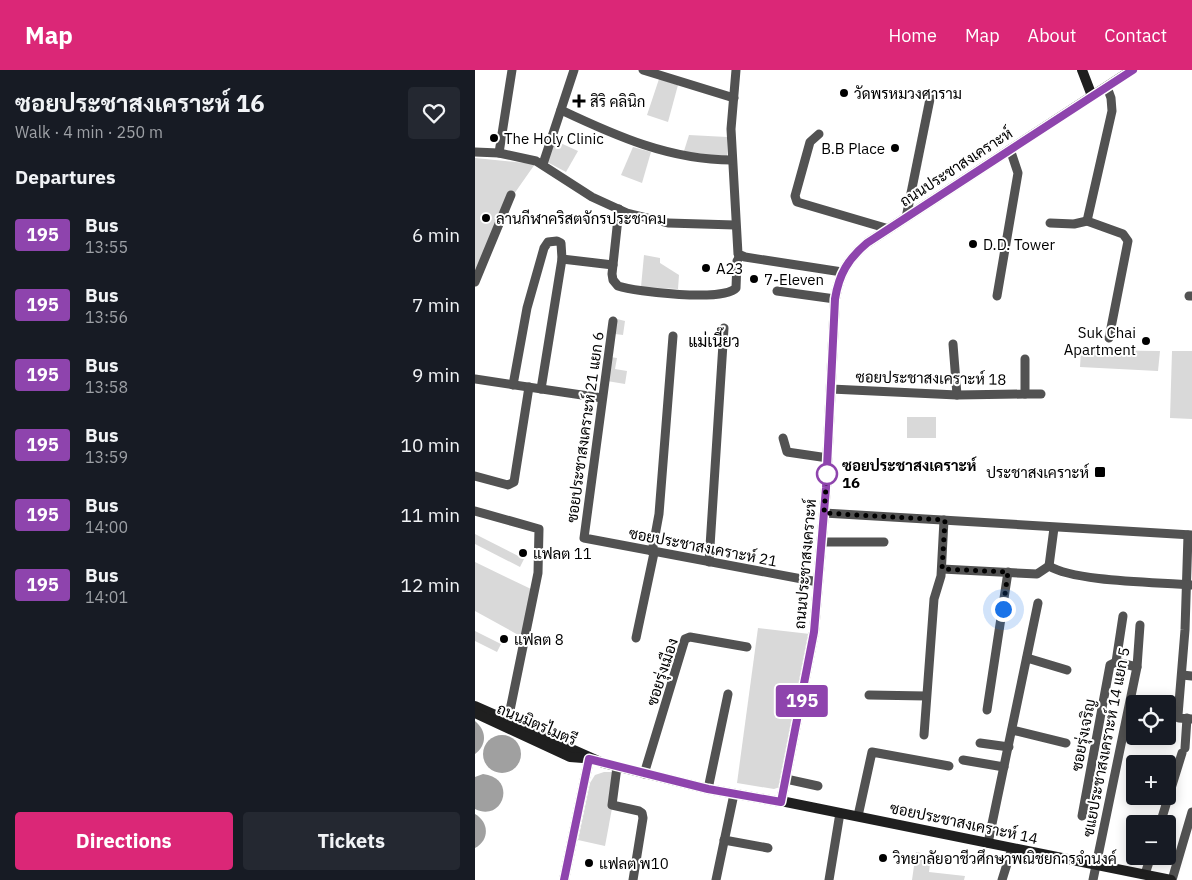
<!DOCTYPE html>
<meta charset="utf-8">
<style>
:root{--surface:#171b24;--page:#242831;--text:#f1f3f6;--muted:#9ea1a6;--accent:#db2777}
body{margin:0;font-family:"IBM Plex Sans",Sarabun,sans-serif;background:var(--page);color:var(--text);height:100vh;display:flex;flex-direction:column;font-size:19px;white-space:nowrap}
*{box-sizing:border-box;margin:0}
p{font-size:16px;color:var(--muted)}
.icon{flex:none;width:28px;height:28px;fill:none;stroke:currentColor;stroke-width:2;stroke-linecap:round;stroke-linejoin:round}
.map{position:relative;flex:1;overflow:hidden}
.details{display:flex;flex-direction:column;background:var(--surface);width:475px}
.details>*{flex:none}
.badge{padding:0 10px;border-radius:4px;font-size:18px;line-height:32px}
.fabs{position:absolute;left:651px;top:625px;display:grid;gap:10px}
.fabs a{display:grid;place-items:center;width:50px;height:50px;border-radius:5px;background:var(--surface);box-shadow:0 2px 12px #0003;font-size:25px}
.you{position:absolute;width:25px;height:25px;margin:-12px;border:4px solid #fff;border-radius:50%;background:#1a73e8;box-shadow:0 0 0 8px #1a73e833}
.map>.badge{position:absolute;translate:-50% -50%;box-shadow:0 0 0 2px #fff}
h2{padding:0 15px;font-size:19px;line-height:45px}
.round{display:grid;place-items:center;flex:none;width:52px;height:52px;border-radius:5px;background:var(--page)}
.summary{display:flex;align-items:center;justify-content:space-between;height:85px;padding:0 15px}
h1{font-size:24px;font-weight:700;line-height:38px}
.action{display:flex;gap:10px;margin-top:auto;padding:10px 15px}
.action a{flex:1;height:58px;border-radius:5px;background:var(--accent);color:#fff;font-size:20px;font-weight:700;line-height:58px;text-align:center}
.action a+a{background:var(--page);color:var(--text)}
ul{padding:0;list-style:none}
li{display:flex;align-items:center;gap:15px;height:70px;padding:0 15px}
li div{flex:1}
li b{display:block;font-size:19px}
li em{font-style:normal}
li .badge{min-width:55px;font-weight:700;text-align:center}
header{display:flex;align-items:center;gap:30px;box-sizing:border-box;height:70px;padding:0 25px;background:var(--accent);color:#fff}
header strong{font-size:24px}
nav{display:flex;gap:28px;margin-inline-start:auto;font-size:18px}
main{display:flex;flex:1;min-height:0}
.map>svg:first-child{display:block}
</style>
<header>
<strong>Map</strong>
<nav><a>Home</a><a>Map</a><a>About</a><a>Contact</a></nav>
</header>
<main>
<section class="details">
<div class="summary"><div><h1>ซอยประชาสงเคราะห์ 16</h1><p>Walk · 4 min · 250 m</p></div><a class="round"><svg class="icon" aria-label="heart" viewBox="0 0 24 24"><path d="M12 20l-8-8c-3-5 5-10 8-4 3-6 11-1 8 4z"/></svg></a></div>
<h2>Departures</h2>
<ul>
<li><span class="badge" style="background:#8e44ad;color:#fff">195</span><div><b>Bus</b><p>13:55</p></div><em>6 min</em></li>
<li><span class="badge" style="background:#8e44ad;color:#fff">195</span><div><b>Bus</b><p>13:56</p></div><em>7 min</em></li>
<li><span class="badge" style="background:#8e44ad;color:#fff">195</span><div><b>Bus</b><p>13:58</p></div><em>9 min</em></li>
<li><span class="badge" style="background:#8e44ad;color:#fff">195</span><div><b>Bus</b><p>13:59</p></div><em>10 min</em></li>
<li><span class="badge" style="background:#8e44ad;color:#fff">195</span><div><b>Bus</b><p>14:00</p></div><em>11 min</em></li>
<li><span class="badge" style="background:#8e44ad;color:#fff">195</span><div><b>Bus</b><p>14:01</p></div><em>12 min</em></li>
</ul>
<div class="action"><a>Directions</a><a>Tickets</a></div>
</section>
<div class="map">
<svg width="717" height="810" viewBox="0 0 717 810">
<rect width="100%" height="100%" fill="#fff"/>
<g fill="#d9d9d9">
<polygon points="184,9 203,15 193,52 172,45"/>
<polygon points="214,65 252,67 252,86 230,87 209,81"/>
<polygon points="81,71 103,81 91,102 72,92 72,87"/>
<polygon points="158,77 176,82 167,113 146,105"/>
<polygon points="0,88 60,94 39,124 0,203"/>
<polygon points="169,185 185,188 185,193 204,205 203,219 166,217"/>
<polygon points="142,249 150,251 148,265 140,264"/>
<polygon points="606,280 685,281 683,301 605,297"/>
<polygon points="697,281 717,281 717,349 695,348"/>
<polygon points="135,287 142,288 140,299 152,301 150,314 132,311"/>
<rect x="432" y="347" width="29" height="21"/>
<polygon points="0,464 49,489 45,497 0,474"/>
<polygon points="0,492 56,519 47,567 0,541"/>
<polygon points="283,558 335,564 305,717 299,719 262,713"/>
<polygon points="0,561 26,574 22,582 0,571"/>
<polygon points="129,702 138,702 138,733 130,776 103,770 115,713 120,705"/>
<polygon points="441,782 456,785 454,802 490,806 489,810 437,810"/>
</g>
<g fill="#a0a0a0">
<path d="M0 651C12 661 12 675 0 684Z"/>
<circle cx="27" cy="684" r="19"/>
<path d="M8 704C43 708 28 753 0 739V707Z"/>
<path d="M0 744C14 752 15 770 0 778Z"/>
</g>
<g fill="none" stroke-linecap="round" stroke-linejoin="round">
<g stroke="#525252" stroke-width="9">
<polyline points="168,0 259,28"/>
<polyline points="261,0 256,59 263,184 270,187 367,202"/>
<polyline points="632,17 636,28 637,41 612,151 648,164 653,171 634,268"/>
<path d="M86 40C141 66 195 90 257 90"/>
<polyline points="344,64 335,72 320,126 322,132 414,159"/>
<polyline points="0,82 24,83 61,91 117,127 152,143 193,153 260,155"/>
<polyline points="24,83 37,0"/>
<polyline points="68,94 99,0"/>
<path d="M144 139 137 204 138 210 143 216C161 222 249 232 261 218L262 191 265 186"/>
<polyline points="431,148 456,24"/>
<polyline points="575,153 599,154 612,151"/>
<polyline points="0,212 36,125"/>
<polyline points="302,221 360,229"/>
<polyline points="522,226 543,103 535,79"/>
<polyline points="714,226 717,226"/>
<polyline points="138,251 109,468 343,512"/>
<polyline points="478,274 482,325"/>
<polyline points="0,309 127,328"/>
<polyline points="38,315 52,238 69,178 73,172 82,171 86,173 87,189 138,195"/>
<polyline points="66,319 87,189"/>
<polyline points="356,319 482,325 550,324 550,289"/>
<polyline points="550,324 566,324"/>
<polyline points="308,368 312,382 353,388"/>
<polyline points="0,406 33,415 39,412 54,317"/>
<polyline points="0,441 64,459 63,503 33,650"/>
<polyline points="349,443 717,465"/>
<polyline points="713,465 710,560 703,645 704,648 717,649"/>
<polyline points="347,472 409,472"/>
<polyline points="177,482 184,444 198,266"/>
<polyline points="234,492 249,258"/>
<polyline points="574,496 579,458"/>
<path d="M467 499 562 504 574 496C600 512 684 512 717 515"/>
<polyline points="161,568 179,483"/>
<polyline points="552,588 592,600"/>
<polyline points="641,592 648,546"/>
<polyline points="707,605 717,606"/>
<polyline points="394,625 451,626"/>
<polyline points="512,640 533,502"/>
<polyline points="537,660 591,673"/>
<polyline points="449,665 459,529 466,506 469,450"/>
<polyline points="505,673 534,677"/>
<polyline points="710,678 712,648"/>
<polyline points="488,690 529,697"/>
<polyline points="142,697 137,735 164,741 167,743 168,748 158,810"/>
<polyline points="169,704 210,569 215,567 272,577"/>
<polyline points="311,709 343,716"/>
<polyline points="233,719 253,624"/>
<polyline points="383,746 397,682 474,696"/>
<polyline points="607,746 635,595 641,592 662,597"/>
<polyline points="685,754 707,683"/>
<polyline points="249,770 293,778"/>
<polyline points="513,773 563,533"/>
<polyline points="670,804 676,786"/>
<polyline points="241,810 259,724"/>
<polyline points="354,810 365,743"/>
<polyline points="527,810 537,778"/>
<polyline points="618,810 662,597 665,555"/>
<polyline points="697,810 717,742"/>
</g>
<g stroke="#1f1f1f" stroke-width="10">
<polyline points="607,0 617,26"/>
<path d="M0 636 128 693 233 719 306 732 339 562 351 418 360 229C364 204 373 189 392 173L657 0"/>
<polyline points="0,643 95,687 108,688"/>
<polyline points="306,731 696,810"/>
<polyline points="89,810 114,689"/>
</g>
</g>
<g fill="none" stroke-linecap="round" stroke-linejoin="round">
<defs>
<path id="line" d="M89 810 114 689 233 719 306 732 339 562 351 418 360 229C364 204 373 189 392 173L658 0"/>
</defs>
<use href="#line" stroke="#fff" stroke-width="11"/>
<use href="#line" stroke="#8e44ad" stroke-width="8"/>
<polyline stroke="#000" stroke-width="5" stroke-dasharray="0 9" points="352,404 349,443 470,450 467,499 533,502 528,539"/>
</g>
<g fill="#000" stroke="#fff" stroke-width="2">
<circle cx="369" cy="23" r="5"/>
<path d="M101.5 23.5h5v5h5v5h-5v5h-5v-5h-5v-5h5z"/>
<circle cx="19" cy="68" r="5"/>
<circle cx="420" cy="78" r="5"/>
<circle cx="11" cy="148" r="5"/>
<circle cx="498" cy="174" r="5"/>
<circle cx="231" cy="198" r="5"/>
<circle cx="279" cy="209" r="5"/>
<circle cx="671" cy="271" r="5"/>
<rect x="619" y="396" width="12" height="12" rx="2.5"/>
<circle cx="48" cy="483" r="5"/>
<circle cx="29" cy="569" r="5"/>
<circle cx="408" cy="788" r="5"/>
<circle cx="114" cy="793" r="5"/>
</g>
<circle fill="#fff" stroke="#8e44ad" stroke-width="2.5" cx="352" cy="404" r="10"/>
<g text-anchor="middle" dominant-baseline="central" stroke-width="4" stroke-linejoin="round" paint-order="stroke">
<g font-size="15" fill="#000" stroke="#fff" text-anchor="start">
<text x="379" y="23">วัดพรหมวงศาราม</text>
<text x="115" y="31">สิริ คลินิก</text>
<text x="29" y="68">The Holy Clinic</text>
<text x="410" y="78" text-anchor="end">B.B Place</text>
<text x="21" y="148">ลานกีฬาคริสตจักรประชาคม</text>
<text x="508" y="174">D.D. Tower</text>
<text x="241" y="198">A23</text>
<text x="289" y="209">7-Eleven</text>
<text x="661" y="262" text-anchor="end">Suk Chai<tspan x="661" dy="17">Apartment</tspan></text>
<text x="614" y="402" text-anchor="end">ประชาสงเคราะห์</text>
<text x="58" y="483">แฟลต 11</text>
<text x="39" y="569">แฟลต 8</text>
<text x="418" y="788">วิทยาลัยอาชีวศึกษาพณิชยการจำนงค์</text>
<text x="124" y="793">แฟลต พ10</text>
</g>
<g font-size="15" fill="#000" stroke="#fff">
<text transform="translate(481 97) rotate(-33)">ถนนประชาสงเคราะห์</text>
<text transform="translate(456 308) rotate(1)">ซอยประชาสงเคราะห์ 18</text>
<text transform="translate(110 357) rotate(-82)">ซอยประชาสงเคราะห์ 21 แยก 6</text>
<text transform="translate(228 477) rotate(11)">ซอยประชาสงเคราะห์ 21</text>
<text transform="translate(330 494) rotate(-85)">ถนนประชาสงเคราะห์</text>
<text transform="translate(187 602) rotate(-72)">ซอยรุ่งเมือง</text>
<text transform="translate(62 654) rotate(23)">ถนนมิตรไมตรี</text>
<text transform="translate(608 665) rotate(-79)">ซอยรุ่งเจริญ</text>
<text transform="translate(631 672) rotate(-79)">ซแยประชาสงเคราะห์ 14 แยก 5</text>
<text transform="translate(489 753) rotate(12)">ซอยประชาสงเคราะห์ 14</text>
</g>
<g font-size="15" font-weight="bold" fill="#000" stroke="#fff" text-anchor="start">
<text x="367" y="395">ซอยประชาสงเคราะห์<tspan x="367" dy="17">16</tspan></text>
</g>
<g font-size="16" fill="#000" stroke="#fff">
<text x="239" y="271">แม่เนี๊ยว</text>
</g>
</g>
</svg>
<div class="fabs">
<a><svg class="icon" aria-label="locate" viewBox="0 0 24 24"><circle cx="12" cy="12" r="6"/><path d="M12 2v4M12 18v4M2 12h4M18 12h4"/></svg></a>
<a>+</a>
<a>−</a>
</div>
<div class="you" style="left:528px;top:539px"></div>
<b class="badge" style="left:327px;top:631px;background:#8e44ad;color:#fff">195</b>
</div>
</main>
